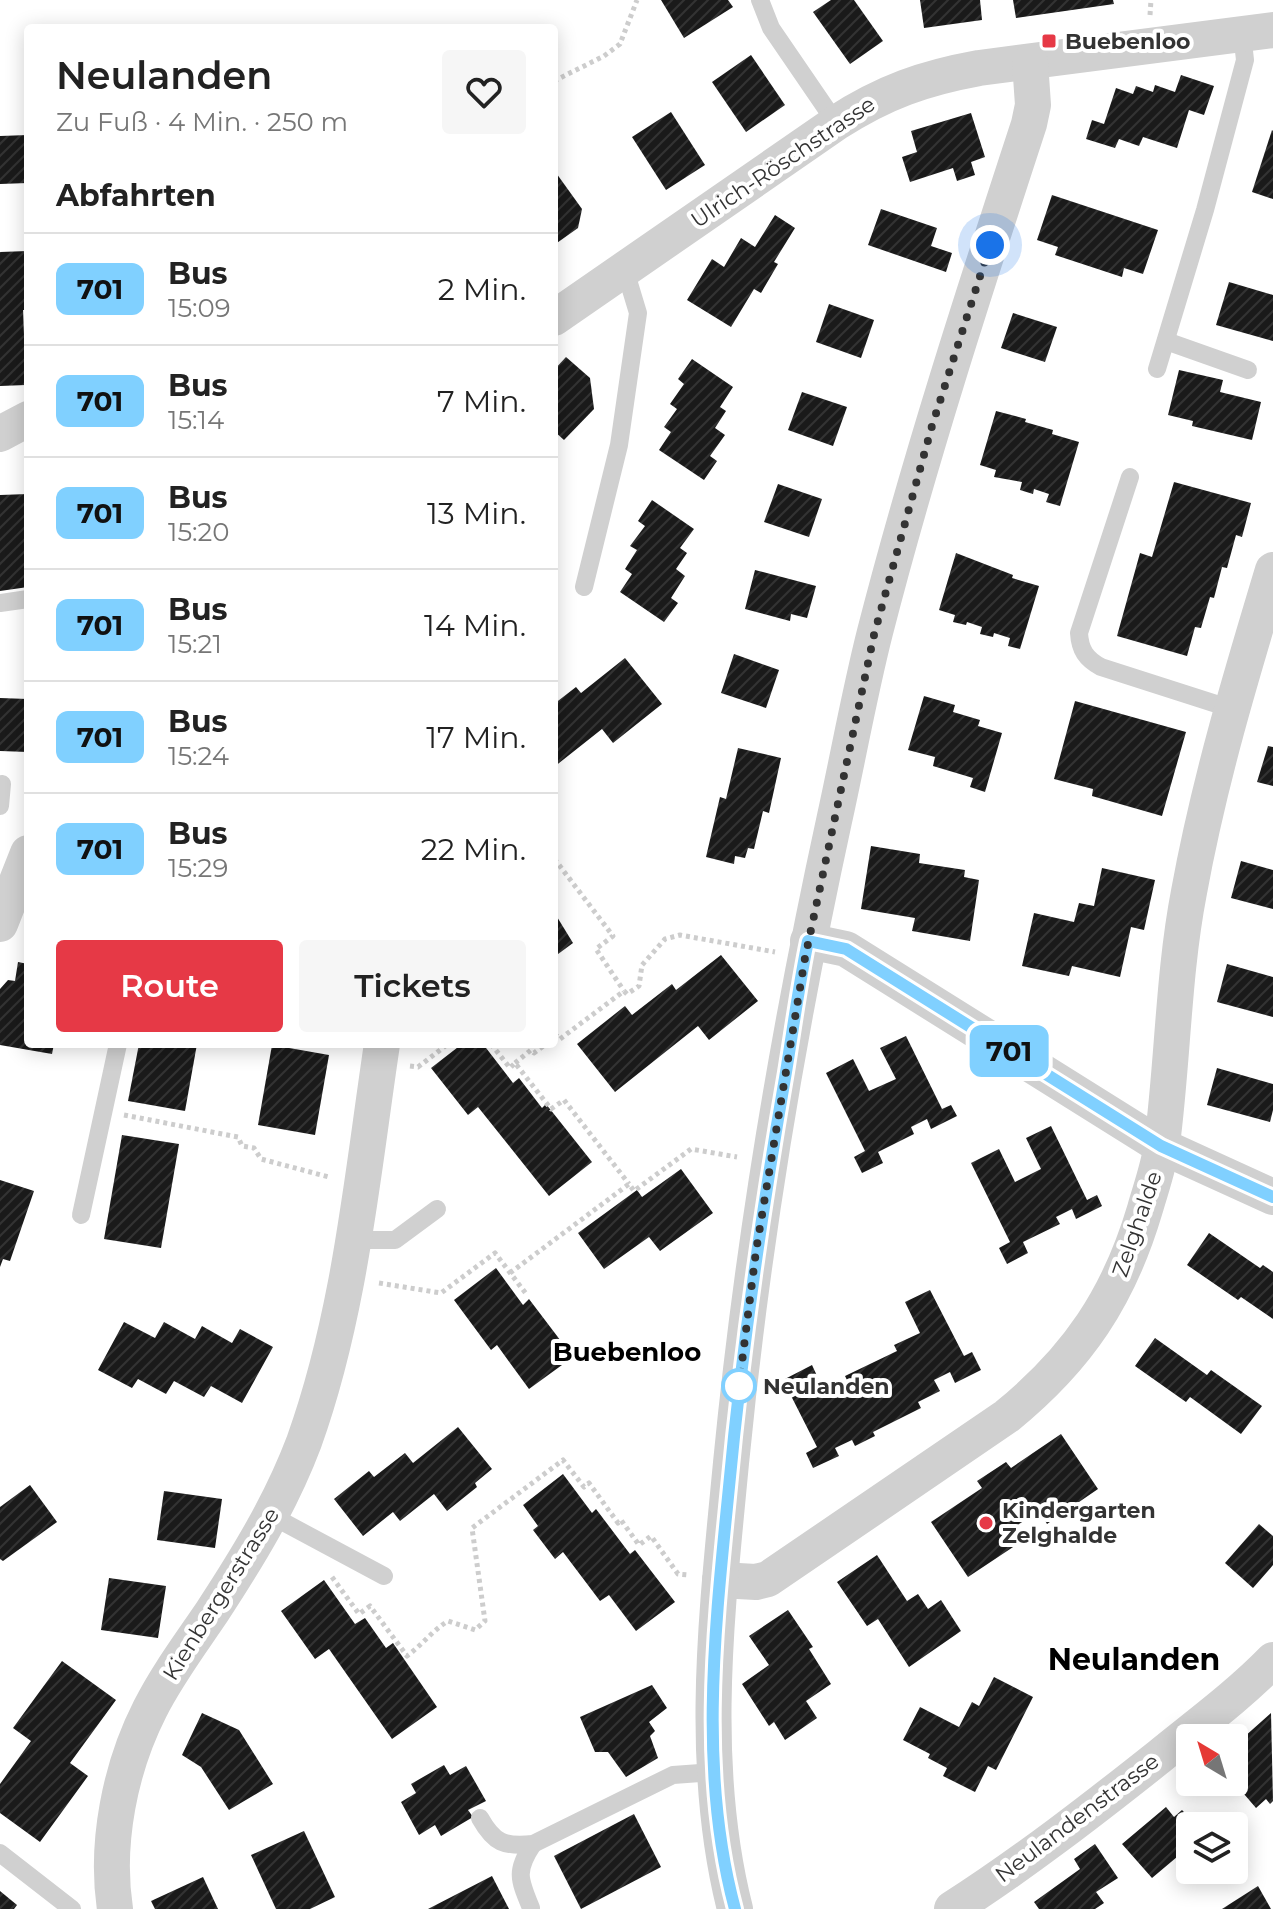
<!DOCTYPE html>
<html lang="de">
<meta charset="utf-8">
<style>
:root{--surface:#fff;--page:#f6f6f6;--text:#222;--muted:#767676;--line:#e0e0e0;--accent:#e63946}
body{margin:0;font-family:Montserrat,sans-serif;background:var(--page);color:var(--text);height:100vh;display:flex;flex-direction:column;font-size:30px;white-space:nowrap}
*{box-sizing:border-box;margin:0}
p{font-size:26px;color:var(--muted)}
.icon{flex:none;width:44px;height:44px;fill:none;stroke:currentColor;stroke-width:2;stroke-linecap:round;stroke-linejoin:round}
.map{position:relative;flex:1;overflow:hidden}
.details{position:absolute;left:24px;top:24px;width:534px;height:1024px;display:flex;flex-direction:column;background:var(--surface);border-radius:8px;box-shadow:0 4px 20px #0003}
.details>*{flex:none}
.badge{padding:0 16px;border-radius:12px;font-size:28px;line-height:52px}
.needle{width:52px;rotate:322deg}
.buttons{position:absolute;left:1176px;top:1724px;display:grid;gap:16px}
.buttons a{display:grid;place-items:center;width:72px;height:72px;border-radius:8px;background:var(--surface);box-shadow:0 4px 20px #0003;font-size:40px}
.you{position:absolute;width:40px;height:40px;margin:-20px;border:6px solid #fff;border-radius:50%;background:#1a73e8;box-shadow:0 0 0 12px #1a73e833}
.map>.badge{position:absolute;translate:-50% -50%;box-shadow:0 0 0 4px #fff}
h2{padding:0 32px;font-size:30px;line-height:72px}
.round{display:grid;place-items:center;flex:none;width:84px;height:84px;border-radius:8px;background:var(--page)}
.headline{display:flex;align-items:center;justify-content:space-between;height:136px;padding:0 32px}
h1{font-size:38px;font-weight:600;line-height:60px}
.primary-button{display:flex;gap:16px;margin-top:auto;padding:16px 32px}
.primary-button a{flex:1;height:92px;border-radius:8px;background:var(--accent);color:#fff;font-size:32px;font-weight:600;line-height:92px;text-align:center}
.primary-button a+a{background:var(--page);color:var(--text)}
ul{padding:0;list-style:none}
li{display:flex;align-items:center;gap:24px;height:112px;padding:0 32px;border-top:2px solid var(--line)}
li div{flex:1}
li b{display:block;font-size:30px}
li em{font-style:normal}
li .badge{min-width:88px;font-weight:700;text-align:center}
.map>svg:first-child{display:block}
</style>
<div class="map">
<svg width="1273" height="1909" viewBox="0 0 1273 1909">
<defs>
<pattern id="building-hatch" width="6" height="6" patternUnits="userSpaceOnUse" patternTransform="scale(2)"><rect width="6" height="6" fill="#1a1a1a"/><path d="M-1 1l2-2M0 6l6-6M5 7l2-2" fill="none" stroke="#333"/></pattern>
</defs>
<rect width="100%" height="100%" fill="#fff"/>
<g fill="url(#building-hatch)">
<polygon points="661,0 728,0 733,7 684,38"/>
<polygon points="831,0 854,0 883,41 850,64 813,12"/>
<polygon points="920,0 980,0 982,20 924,28"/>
<polygon points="1013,0 1113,0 1114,4 1016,18"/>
<polygon points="751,55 785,105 746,132 712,82"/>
<polygon points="1181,75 1214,86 1204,115 1189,110 1177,148 1143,137 1139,146 1119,139 1115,148 1086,139 1092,120 1104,124 1116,88 1133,94 1136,86 1153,92 1155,85 1175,92"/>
<polygon points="671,112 705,165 666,190 632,137"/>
<polygon points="971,113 985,157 971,162 975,175 957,181 953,168 910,182 902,157 917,152 911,131"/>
<polygon points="1272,130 1273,131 1273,199 1252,192"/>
<polygon points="28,135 28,183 0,184 0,136"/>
<polygon points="554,170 582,209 578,228 554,245"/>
<polygon points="1052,195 1158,230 1143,274 1124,268 1122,277 1055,255 1058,247 1037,240"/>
<polygon points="881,209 937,228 931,246 952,253 946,272 868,245"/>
<polygon points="775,215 795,228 774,262 778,264 761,293 754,289 731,327 687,300 712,259 724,267 741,238 755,247"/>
<polygon points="28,251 28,310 23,310 26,385 0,386 0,252"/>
<polygon points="1229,282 1273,295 1273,341 1216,325"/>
<polygon points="829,304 874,320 861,358 816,342"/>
<polygon points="1013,313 1057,327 1045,362 1001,348"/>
<polygon points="566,357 590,378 594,409 564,440 554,431 554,370"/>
<polygon points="692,359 733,387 720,407 726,411 715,428 725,435 710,456 717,461 704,480 659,450 671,432 664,427 677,409 670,404 684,384 678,379"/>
<polygon points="1179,370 1223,380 1220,392 1261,402 1252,440 1192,426 1193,421 1168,415"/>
<polygon points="802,392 847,407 833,446 788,430"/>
<polygon points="996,411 1026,419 1025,422 1053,430 1052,434 1079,442 1060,506 1046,502 1049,494 1034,489 1033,494 1020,490 1022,482 994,477 996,470 980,465"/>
<polygon points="1174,482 1251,503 1242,537 1236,535 1227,568 1222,567 1214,598 1210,597 1201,628 1195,627 1187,656 1117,636 1140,553 1152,557"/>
<polygon points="778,484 822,499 809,537 764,522"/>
<polygon points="28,494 28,587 0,591 0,495"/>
<polygon points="652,500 694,529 680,548 687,553 676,569 685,576 671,598 678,603 664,622 620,592 632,574 625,569 637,550 630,546 645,526 638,521"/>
<polygon points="956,553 1013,575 1012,578 1039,586 1020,649 1008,646 1010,638 994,633 993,637 980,634 982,627 967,622 966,625 953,622 955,615 939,610"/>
<polygon points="755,570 816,586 807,618 791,614 790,621 745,609"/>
<polygon points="734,654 779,670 766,708 721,693"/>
<polygon points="625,658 662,704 613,743 602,729 554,767 554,704 576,687 581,693"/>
<polygon points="924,696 955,705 953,712 980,720 978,726 1002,733 985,792 970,787 973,778 933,766 935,757 908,750"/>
<polygon points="0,698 28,699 28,752 0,751"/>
<polygon points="1075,701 1186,732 1162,816 1092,796 1093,789 1054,779"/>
<polygon points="1268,746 1273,747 1273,786 1257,782"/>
<polygon points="738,748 781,758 769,813 763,811 754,849 748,848 745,858 735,856 734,864 706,857 720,797 726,799"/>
<polygon points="871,846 920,854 919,863 965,870 964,877 979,880 970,941 912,931 915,918 861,909"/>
<polygon points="1241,861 1273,870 1273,909 1231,898"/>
<polygon points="1102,868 1155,880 1144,930 1131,927 1120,977 1072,966 1069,976 1022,966 1034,913 1074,922 1079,903 1094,906"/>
<polygon points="554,912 573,943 554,957"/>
<polygon points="721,955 758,1001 709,1040 698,1026 615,1092 577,1044 625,1006 632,1015 672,984 676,990"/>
<polygon points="18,962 28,964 28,1044 54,1044 52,1054 0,1045 0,989 8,980 15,981"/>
<polygon points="1227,964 1273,977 1273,1017 1217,1002"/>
<polygon points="906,1036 942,1109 951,1105 957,1116 931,1129 927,1119 911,1127 914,1134 878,1152 883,1163 862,1173 854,1157 865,1151 826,1073 853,1059 869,1091 896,1079 880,1048"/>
<polygon points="139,1044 197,1044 185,1111 128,1101"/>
<polygon points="462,1044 483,1044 513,1083 519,1078 542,1108 546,1104 592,1162 549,1196 478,1107 468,1115 431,1068"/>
<polygon points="272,1045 329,1055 315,1135 258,1125"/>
<polygon points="1217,1068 1273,1084 1273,1110 1270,1122 1207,1105"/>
<polygon points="1051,1126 1087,1200 1097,1195 1102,1206 1076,1219 1072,1209 1056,1217 1060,1224 1023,1242 1028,1253 1007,1264 999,1248 1010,1242 971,1163 999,1149 1015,1182 1041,1169 1026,1138"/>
<polygon points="122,1135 179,1144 161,1248 104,1239"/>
<polygon points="681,1169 713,1213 660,1251 649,1237 604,1269 578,1233 637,1190 642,1197"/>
<polygon points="0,1180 34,1191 10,1261 3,1259 0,1267"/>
<polygon points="1209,1233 1260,1268 1263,1265 1273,1272 1273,1319 1241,1297 1238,1300 1187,1265"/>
<polygon points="496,1268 523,1305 529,1299 573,1357 529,1389 497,1345 491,1350 454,1300"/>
<polygon points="930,1290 964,1356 972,1352 981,1370 955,1383 950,1372 934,1380 940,1391 918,1402 921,1408 873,1432 875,1436 855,1446 852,1440 835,1448 839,1456 813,1468 806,1453 817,1447 783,1380 812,1365 825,1393 848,1382 845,1376 897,1351 894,1345 920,1333 905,1302"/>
<polygon points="124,1322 155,1338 164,1322 195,1339 202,1326 232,1343 240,1329 273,1347 242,1403 211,1386 204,1397 174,1381 166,1394 138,1379 132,1388 98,1370"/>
<polygon points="1155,1338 1207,1375 1211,1370 1262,1406 1241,1434 1190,1397 1186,1402 1135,1366"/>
<polygon points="458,1427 492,1469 475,1483 477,1487 447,1511 434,1494 400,1521 393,1512 363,1536 334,1499 369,1471 374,1477 405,1453 413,1463"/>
<polygon points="1061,1434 1098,1489 1047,1524 1039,1511 1010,1530 1019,1543 968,1577 931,1522 982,1488 977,1481 1006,1462 1011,1468"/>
<polygon points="563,1474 592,1513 596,1509 630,1554 635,1550 675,1602 636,1631 609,1595 600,1601 563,1552 555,1559 533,1530 538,1526 523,1505"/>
<polygon points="30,1485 57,1522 3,1561 0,1559 0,1507"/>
<polygon points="164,1491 222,1499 215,1548 157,1540"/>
<polygon points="1259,1524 1273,1536 1273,1565 1253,1588 1225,1563"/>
<polygon points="877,1555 907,1601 918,1594 928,1609 941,1600 961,1631 909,1667 878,1619 867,1626 837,1582"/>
<polygon points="109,1578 166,1586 158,1638 101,1630"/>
<polygon points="324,1580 355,1624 365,1618 386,1648 393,1643 437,1707 392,1739 329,1649 315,1659 281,1611"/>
<polygon points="788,1610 813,1647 809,1649 831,1684 806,1701 817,1718 785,1740 774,1722 769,1726 742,1684 769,1665 749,1636"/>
<polygon points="62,1661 116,1700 70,1763 88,1776 40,1842 0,1813 0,1784 31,1741 13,1728"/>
<polygon points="994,1677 1033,1697 996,1770 988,1766 975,1792 943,1776 947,1768 928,1758 930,1754 903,1740 920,1707 959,1727 972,1702 979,1706"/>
<polygon points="652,1685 667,1708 649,1722 655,1731 650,1736 658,1758 626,1777 608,1752 595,1752 580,1717"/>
<polygon points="202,1713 239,1730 273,1784 229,1810 201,1767 182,1755"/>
<polygon points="1271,1713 1273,1801 1270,1804 1266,1799 1256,1808 1238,1787 1231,1794 1221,1782 1234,1782 1234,1746"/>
<polygon points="444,1765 450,1775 466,1766 486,1801 468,1810 473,1817 441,1836 435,1825 419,1835 401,1802 416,1793 411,1784"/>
<polygon points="1166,1807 1174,1817 1182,1810 1197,1826 1190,1826 1190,1846 1152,1878 1122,1844"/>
<polygon points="634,1814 661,1867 581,1909 554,1856"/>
<polygon points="304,1831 335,1897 310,1909 276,1909 251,1855"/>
<polygon points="1095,1844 1118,1878 1096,1892 1104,1903 1095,1909 1039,1909 1034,1902 1080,1869 1074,1859"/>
<polygon points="492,1876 509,1909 428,1909"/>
<polygon points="203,1877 218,1909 155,1909 151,1901"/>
<polygon points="1258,1886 1271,1909 1222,1909"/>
<polygon points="0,1891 17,1905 14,1909 0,1909"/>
</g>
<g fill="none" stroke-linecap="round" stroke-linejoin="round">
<g stroke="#cdcdcd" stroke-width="5" stroke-dasharray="4 4" stroke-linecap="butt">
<polyline points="1150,15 1151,0"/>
<polyline points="554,81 604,56 620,44 637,0"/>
<polyline points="554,863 556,861 613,936 596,949 624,991"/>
<polyline points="554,1038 557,1036 560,1039 624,991 627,994 639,986 642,965 665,939 680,935 775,952"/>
<polyline points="491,1044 510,1068 515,1063 551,1109 564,1100 629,1184"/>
<polyline points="515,1063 531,1050 534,1053 546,1044"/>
<polyline points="410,1066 418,1067 448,1044"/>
<polyline points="124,1115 238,1137 242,1146 254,1148 261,1159 329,1177"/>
<polyline points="510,1273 629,1184 634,1191 691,1149 737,1157"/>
<polyline points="379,1283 441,1293 495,1253 527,1295"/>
<path d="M332 1577 359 1614 370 1606 407 1656C422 1645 432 1631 448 1621L475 1630 485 1621 472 1528 563 1460 584 1487 589 1483 618 1523 621 1520 639 1545 651 1536 678 1574 689 1575"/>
</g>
<g stroke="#d0d0d0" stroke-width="18">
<polyline points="760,0 771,28 836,123"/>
<polyline points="1166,341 1248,370"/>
<polyline points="1157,369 1205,210 1245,60 1242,33"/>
<path d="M1130 477 1079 633C1080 650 1086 659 1101 667L1232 709"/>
<polyline points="584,587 619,445 638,313 625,270"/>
<polyline points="0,603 28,599"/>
<polyline points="0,806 2,784"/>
<polyline points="81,1215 118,1044"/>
<polyline points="354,1240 395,1240 437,1209"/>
<polyline points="272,1516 384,1576"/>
<path d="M480 1818C494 1843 504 1847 533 1844L673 1775 714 1772"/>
<polyline points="0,1853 72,1909"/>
<path d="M531 1908C519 1879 515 1871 533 1844"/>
</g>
<g stroke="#d0d0d0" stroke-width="36">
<path d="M554 318 836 123C884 92 924 78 979 68L1273 30"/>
<polyline points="0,434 28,419"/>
<polyline points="0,924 28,853"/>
<polyline points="808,941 846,949 1161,1146 1273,1197"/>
<path d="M720 1580 756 1582 768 1579 1007 1416C1078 1358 1119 1297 1145 1209 1151 1188 1159 1166 1162 1144 1173 1060 1173 975 1189 892 1209 782 1241 676 1273 570"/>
<path d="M115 1909C105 1843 120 1768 150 1709 167 1675 191 1643 212 1612 248 1557 281 1503 304 1442 350 1314 362 1177 382 1044"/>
<path d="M735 1909C698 1763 717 1611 731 1463 752 1247 788 1032 834 821 848 758 859 695 875 632 919 461 974 292 1029 124L1033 105 1030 62"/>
<path d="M952 1909C1025 1862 1092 1810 1160 1756 1198 1725 1239 1695 1273 1660"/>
</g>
</g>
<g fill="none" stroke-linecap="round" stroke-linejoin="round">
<defs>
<path id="line" d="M735 1909C698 1772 715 1627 729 1487 742 1348 762 1210 786 1072 793 1029 799 984 808 941L846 949 1161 1146 1273 1197"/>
</defs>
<use href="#line" stroke="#fff" stroke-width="18"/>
<use href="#line" stroke="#80d0ff" stroke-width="12"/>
<polyline stroke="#333" stroke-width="8" stroke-dasharray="0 14.4" points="739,1386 756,1251 805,958 874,635 932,426 990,245"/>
</g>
<g fill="#e63946" stroke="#fff" stroke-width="3">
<rect x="1041" y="33" width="16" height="16" rx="4"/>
<circle cx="986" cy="1523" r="8"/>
</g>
<circle fill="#fff" stroke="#80d0ff" stroke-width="4" cx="739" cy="1386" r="16"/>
<g text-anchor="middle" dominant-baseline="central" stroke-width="8" stroke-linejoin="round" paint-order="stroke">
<g font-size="22" font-weight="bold" fill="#333" stroke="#fff" text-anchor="start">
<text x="1065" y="41">Buebenloo</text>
<text x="1002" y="1510">Kindergarten<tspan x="1002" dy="25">Zelghalde</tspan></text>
</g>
<g font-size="22" fill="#333" stroke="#fff">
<text transform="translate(783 162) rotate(-34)">Ulrich-Röschstrasse</text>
<text transform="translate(1137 1224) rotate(-71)">Zelghalde</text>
<text transform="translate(221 1594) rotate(-58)">Kienbergerstrasse</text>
<text transform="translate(1077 1818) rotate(-37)">Neulandenstrasse</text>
</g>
<g font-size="22" font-weight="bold" fill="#333" stroke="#fff" text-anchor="start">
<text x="763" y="1386">Neulanden</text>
</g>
<g font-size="26" font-weight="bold" fill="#000" stroke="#fff">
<text x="627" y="1352">Buebenloo</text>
</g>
<g font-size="30" font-weight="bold" fill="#000" stroke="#fff">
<text x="1134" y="1659">Neulanden</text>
</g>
</g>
</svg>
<div class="buttons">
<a><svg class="needle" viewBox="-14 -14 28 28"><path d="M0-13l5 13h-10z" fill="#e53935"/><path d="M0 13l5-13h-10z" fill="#767676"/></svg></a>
<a><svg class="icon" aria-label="layers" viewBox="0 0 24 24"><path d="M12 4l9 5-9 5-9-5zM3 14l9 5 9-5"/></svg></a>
</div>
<div class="you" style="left:990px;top:245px"></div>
<b class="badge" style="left:1009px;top:1051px;background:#80d0ff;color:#111">701</b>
<section class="details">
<div class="headline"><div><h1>Neulanden</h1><p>Zu Fuß · 4 Min. · 250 m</p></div><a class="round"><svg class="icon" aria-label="heart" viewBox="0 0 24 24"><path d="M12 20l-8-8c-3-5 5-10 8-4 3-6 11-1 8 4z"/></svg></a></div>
<h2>Abfahrten</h2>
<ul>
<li><span class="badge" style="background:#80d0ff;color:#111">701</span><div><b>Bus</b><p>15:09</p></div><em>2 Min.</em></li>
<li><span class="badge" style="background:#80d0ff;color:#111">701</span><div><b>Bus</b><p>15:14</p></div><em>7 Min.</em></li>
<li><span class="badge" style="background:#80d0ff;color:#111">701</span><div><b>Bus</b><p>15:20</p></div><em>13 Min.</em></li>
<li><span class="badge" style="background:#80d0ff;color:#111">701</span><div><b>Bus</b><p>15:21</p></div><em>14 Min.</em></li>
<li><span class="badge" style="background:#80d0ff;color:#111">701</span><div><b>Bus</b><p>15:24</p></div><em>17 Min.</em></li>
<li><span class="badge" style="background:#80d0ff;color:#111">701</span><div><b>Bus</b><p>15:29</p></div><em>22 Min.</em></li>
</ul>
<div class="primary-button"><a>Route</a><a>Tickets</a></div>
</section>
</div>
